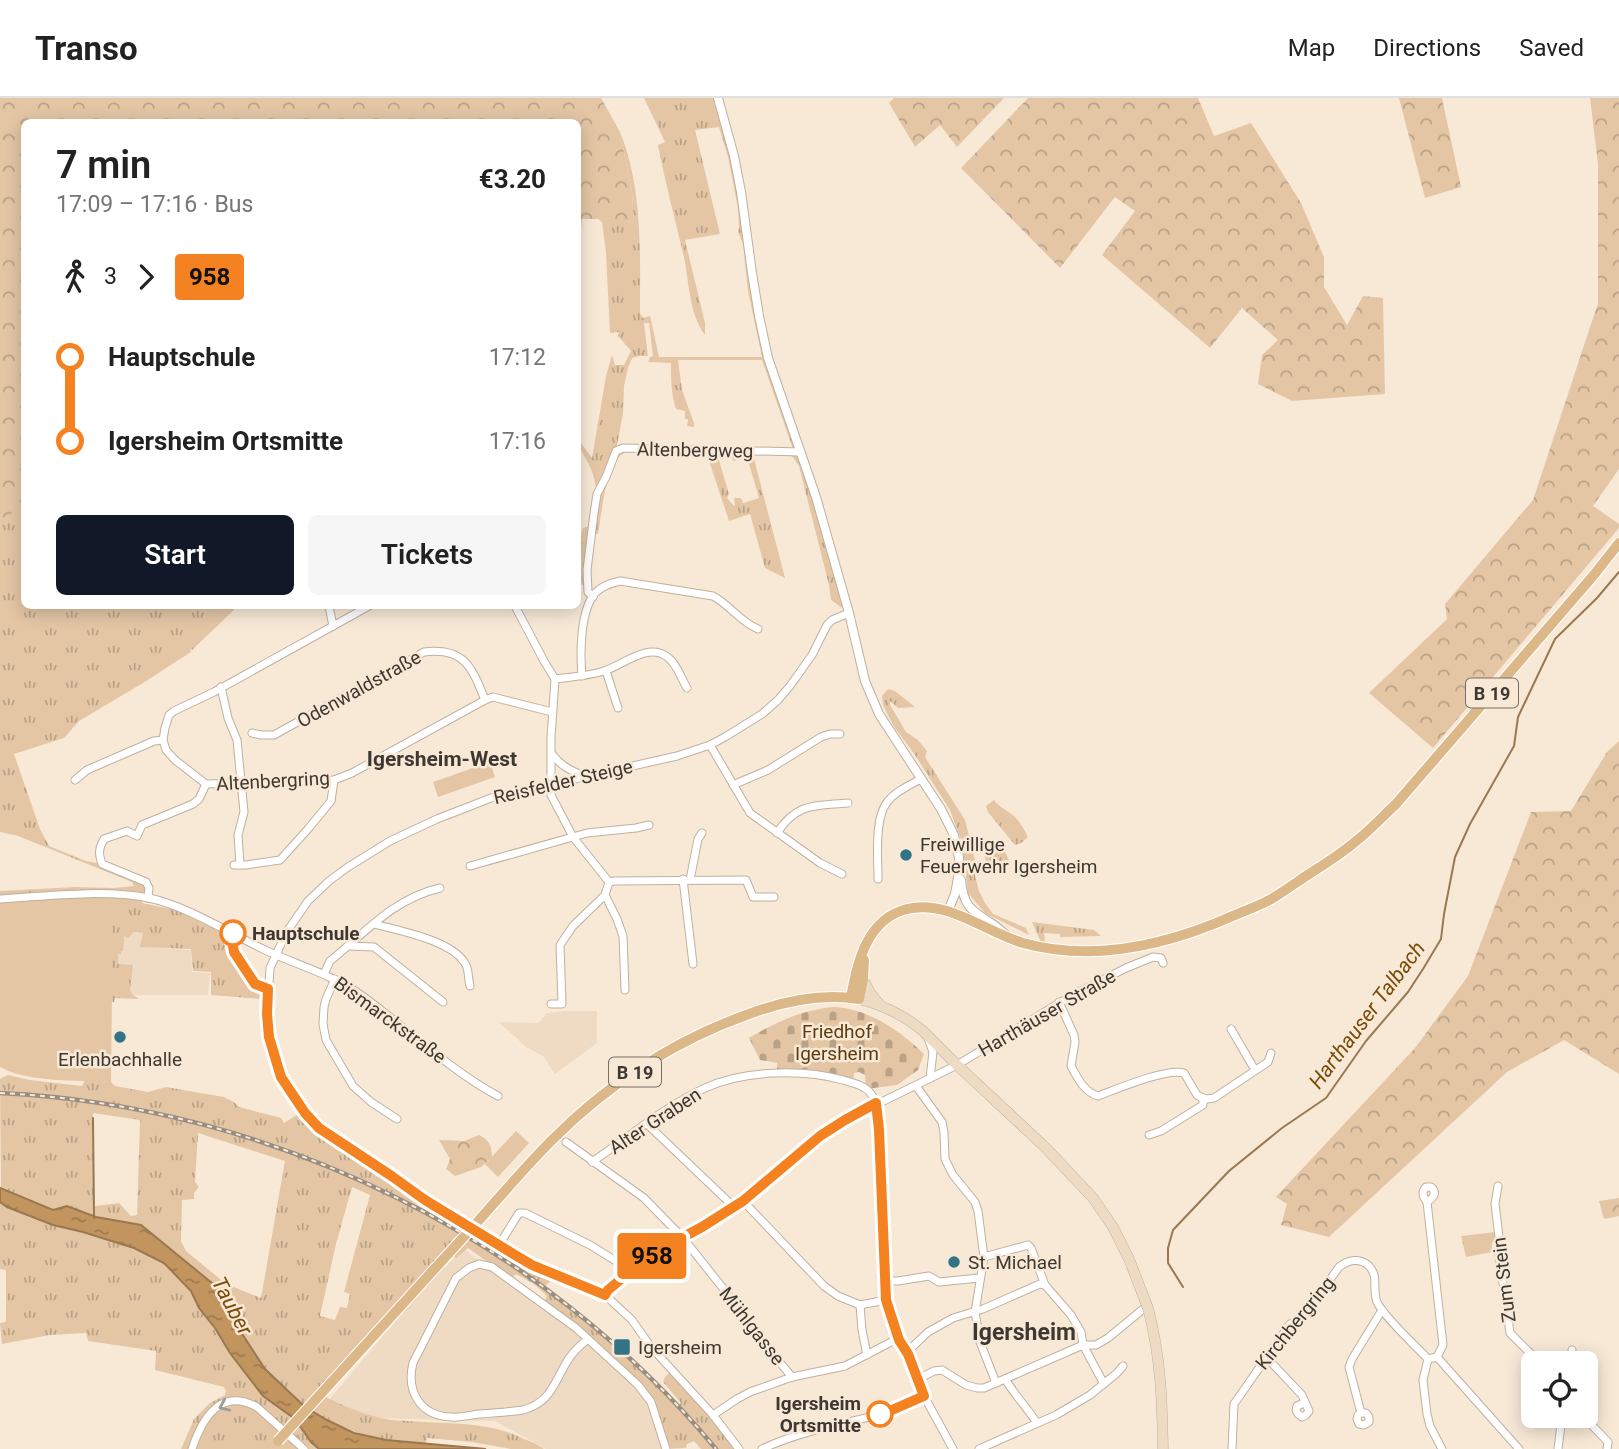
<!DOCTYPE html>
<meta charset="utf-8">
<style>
:root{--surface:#fff;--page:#f6f6f6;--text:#222;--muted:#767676;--line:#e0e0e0;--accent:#111827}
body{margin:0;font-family:Roboto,sans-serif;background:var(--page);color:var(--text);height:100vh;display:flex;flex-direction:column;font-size:26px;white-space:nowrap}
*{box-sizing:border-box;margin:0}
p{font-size:23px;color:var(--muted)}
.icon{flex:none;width:38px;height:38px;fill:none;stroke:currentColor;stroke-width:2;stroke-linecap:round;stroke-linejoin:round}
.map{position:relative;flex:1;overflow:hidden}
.details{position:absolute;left:21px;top:21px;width:560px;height:490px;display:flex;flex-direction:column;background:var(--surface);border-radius:10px;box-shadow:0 4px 18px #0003}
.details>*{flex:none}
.badge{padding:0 14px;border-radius:5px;font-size:24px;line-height:46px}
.controls{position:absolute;left:1521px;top:1253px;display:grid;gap:14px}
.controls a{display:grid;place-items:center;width:77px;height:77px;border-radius:10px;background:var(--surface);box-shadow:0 4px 18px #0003;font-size:35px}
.map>.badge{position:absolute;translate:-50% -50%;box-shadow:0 0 0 4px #fff}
.legs{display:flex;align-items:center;gap:10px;height:77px;padding:0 35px;font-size:23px}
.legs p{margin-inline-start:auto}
.overview{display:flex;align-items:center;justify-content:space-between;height:119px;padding:0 35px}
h1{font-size:38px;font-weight:600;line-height:52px}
.action{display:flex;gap:14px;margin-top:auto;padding:14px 35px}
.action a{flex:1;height:80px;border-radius:10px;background:var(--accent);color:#fff;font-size:28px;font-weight:600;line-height:80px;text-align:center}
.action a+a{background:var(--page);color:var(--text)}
ul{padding:0 35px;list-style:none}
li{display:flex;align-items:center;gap:24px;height:84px;font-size:26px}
li i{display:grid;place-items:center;width:10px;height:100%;margin:0 9px;background:currentColor}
li i::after{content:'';width:18px;height:18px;margin:-9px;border:5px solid;border-radius:50%;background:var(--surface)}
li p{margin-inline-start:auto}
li:first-child i{background:linear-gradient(#0000 50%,currentColor 0)}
li:last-child i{background:linear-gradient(currentColor 50%,#0000 0)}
header{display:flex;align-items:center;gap:42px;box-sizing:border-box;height:98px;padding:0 35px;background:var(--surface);border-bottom:2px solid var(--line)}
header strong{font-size:33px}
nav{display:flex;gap:38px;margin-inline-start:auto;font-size:24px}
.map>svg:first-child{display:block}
</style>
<header>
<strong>Transo</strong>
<nav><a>Map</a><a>Directions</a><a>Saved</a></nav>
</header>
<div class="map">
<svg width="1619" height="1351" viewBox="0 0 1619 1351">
<defs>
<pattern id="grass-tufts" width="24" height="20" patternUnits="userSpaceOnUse" patternTransform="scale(1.75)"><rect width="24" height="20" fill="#e4c6a5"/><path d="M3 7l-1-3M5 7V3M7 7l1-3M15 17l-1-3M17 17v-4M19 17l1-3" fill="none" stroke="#baa287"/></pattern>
<pattern id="forest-crowns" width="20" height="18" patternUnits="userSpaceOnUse" patternTransform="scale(1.75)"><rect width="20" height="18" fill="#e4c6a5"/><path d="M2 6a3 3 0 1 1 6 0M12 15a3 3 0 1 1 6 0" fill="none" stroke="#baa287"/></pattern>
<pattern id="cemetery-stones" width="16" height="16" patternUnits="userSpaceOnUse" patternTransform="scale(1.75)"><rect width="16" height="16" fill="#e4c6a5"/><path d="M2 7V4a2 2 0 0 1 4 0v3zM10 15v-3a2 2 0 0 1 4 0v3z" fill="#baa287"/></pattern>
<pattern id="water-ripples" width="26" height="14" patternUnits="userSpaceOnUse" patternTransform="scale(1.75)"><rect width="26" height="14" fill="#c2945e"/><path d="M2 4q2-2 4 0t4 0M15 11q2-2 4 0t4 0" fill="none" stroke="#9f7a4e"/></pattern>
</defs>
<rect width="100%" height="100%" fill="#f8e9d7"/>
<g fill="#efdac4">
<polygon points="116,833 143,835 141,849 191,852 192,874 210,875 208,897 114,897"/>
<polygon points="565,913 597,913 597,945 555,976 543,958 526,949 499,924 538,925 547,915"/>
<polygon points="464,1151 572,1231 636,1289 648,1306 662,1351 546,1351 495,1323 371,1320 327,1304 429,1184"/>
</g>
<g fill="url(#grass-tufts)" fill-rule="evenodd">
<path d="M644 0H718L734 58 759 218 849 515 831 502 829 487 799 368 792 358 752 353 785 480 765 470 750 416 729 423 706 354H625C605 365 602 415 598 436L592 435 588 489 578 485V446L583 430 592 427C596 405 599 392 591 371 587 361 578 351 578 341L592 360 606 278 612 257 615 267H624L631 253 618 238 619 234 610 235 606 155 602 124 604 126 626 123 634 125 632 95 620 34C643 90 640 156 640 215L643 220 650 218 659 259H762L748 193 743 146 738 134 739 130 738 110 728 59 719 29 695 32 720 136 685 142 705 225V237C689 216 689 183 684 159 675 121 665 84 658 47L665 44ZM644 225H649L653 258 650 259 648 264 671 265C671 281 671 296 676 311L685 313V321H688L687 328 694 329V325L682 292 678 262H762L794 354 730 352 733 363 747 359 759 400 743 405 741 400H734L735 407 734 408 727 400 729 396 718 359 713 352H616L623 316 624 288 628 270 632 260 640 258H648Z"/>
<polygon points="24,262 24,508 238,508 192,552 190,551 191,554 143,585 79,623 64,640 14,656 40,731 49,748 86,763 102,766 128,777 149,790 142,802 142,805 175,812 222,834 228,839 226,852 249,885 261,896 261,901 211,897 211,874 193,873 191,851 140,849 143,835 134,834 128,840 124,838 123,853 121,853 121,856 118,856 118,866 133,867 130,892 132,896 139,901 115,900 114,904 104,904 0,830 0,793 75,789 114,790 134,788 132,784 18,738 0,734 0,365"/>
<polygon points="888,591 895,593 915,609 898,610 890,603 890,607 906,634 918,642 927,653 925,659 965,722 975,762 975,778 979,793 985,805 993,816 1026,830 1029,837 985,815 968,795 962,744 950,712 913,654 894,629 883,607 882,598"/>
<path d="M994 702C999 709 1007 712 1014 718 1020 724 1024 731 1028 739L1021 745 1015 747 988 714 986 708Z"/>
<path d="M991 748C1003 748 1006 754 1010 765L996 772 986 764 984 756Z"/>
<polygon points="1032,824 1094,832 1101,838 1060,839 1060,836 1044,835 1045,843 1043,849"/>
<path d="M8 977 30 982 82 988 85 982 111 984 115 988 148 994 166 989 224 999 234 1004 239 1009 281 1020 284 1025 303 1013 319 1030 515 1157 523 1167 550 1179 552 1182 544 1189 611 1243 678 1308 681 1305 663 1284 665 1279 672 1272 739 1351H701L694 1343 687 1346 686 1350 666 1351 646 1295 543 1205 547 1198 534 1186 516 1176 511 1181 468 1150 456 1160 449 1155 328 1288 316 1293C334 1305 365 1317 386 1321 393 1323 401 1322 408 1323 445 1326 485 1323 520 1339 528 1343 536 1345 544 1351H511L472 1344 427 1340 426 1345 386 1342 363 1337 327 1322 305 1309 265 1271 235 1225 218 1190 141 1127 96 1119 67 1108 53 1112 1 1091 0 981ZM93 1015 140 1022 137 1117 131 1118 119 1105 95 1108ZM198 1035 285 1063 261 1200 226 1186 186 1153 181 1143 182 1102 194 1101V1095L198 1090V1087L195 1084ZM352 1089 370 1097 344 1194 350 1196 347 1210 340 1209 335 1222 320 1218 336 1146Z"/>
<polygon points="0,1104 7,1109 53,1127 83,1134 134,1150 164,1165 191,1193 199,1210 215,1230 230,1255 263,1298 356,1351 181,1351 194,1321 210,1305 225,1297 226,1293 224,1289 155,1272 156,1253 88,1243 86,1235 50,1237 2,1246 0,1225 6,1224 6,1172 0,1171"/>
<polygon points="1496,1134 1496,1141 1492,1145 1492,1154 1466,1159 1461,1138"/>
</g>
<g fill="url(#forest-crowns)">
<polygon points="0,0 601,0 620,34 632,95 634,125 626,123 614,130 604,126 598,121 582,121 581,131 578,148 578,24 24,24 24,409 0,421"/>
<polygon points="894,0 1004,0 957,49 940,27 915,49 889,5"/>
<polygon points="1028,0 1198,0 1214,38 1251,25 1301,105 1324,159 1324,189 1347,227 1363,198 1383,200 1385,296 1292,303 1258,286 1262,257 1278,242 1242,210 1210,250 1102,157 1135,113 1115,99 1060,170 961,70"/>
<polygon points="1399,0 1442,0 1461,89 1425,100"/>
<polygon points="1590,0 1619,0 1619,371 1593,408 1619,426 1619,430 1433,650 1369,595 1447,521 1445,506 1533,402 1598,205 1598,66"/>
<polygon points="1619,643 1619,976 1564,942 1507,974 1329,1139 1281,1127 1287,1106 1276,1099 1415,950 1468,878 1531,714 1571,713 1607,654"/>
<path d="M479 1037C489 1042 492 1048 492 1059L481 1069 455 1078 446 1071 450 1061 439 1042 464 1043Z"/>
<polygon points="1619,1100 1619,1118 1604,1121 1599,1103"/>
</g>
<path fill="url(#cemetery-stones)" d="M835 909C869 911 900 933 924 956L918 972 897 987 866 991 865 977 859 974 854 975 853 985 806 971 777 972V965L760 962 749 940C776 924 804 911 835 909Z"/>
<g fill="#e4c6a5">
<polygon points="490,664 495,679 438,699 433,684"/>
<path d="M104 799 113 801 111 984C78 982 29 985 0 969V802Z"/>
<polygon points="516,1033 529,1045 498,1079 485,1066"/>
</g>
<polygon fill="url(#water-ripples)" stroke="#9a7850" stroke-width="2" points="0,1090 53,1112 67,1108 96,1119 141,1127 218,1190 235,1225 265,1271 305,1309 327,1322 354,1335 386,1342 486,1351 319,1351 311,1344 295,1321 263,1298 230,1255 215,1230 199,1210 191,1193 164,1165 134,1150 83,1134 53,1127 7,1109 0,1104"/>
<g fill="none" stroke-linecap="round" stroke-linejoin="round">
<g stroke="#9a7850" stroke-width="2">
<polyline points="93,1020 94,1120"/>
<polyline points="1183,1189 1168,1165 1168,1150 1173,1132 1229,1073 1282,1030 1326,1000 1366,943 1408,894 1423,871 1441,841 1444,816 1455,759 1470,726 1514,648 1518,619 1555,541 1597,500 1619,474"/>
</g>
<defs>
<g id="minor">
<polyline points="593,499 588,494 587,472 594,415 597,396 606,379 616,353 623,350 801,354"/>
<polyline points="329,508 333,528"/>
<polyline points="369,508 214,594 174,613 169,617 165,630 163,642 166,652 175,662 206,686 334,682 352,675 485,602 493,599 552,614"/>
<polyline points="515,508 544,563 555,581 551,640 551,697 573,739 609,784 614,783 746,782 753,799 774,799"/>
<polyline points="606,573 618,610"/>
<path d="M582 578C580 555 580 513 595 495 602 488 611 485 620 483L713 498C730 507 740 524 758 531"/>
<path d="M555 581C572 579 588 578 604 573 623 567 647 545 666 558 676 564 681 580 687 590"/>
<polyline points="221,589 228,620 237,642 244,714 238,737 240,767"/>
<path d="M252 635 261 637H274L424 554C464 549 472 569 485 602"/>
<polyline points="710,647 750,715 820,765 842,776"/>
<path d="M552 656C561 668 571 673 585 678"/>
<polyline points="75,682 87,672 154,643 163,642"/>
<polyline points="733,687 768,672 821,639 830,636 840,636"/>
<path d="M777 735C797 704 816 708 848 705"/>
<polyline points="234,767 246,767 280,762 308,731 331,703 334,682"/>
<polyline points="470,768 587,735 636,730 649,727"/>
<polyline points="683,781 693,866"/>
<path d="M878 781C878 760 874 719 888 703 896 693 910 687 921 681"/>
<polyline points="690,782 698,741 702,735"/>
<polyline points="609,784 605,797 617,821 623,838 625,892"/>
<path d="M148 800 149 790 146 784 102 766C98 755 99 750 104 741L127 733 137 738 142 727 193 706 199 701 206 686"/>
<path d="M0 801C46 798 104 791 149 800 187 808 229 835 265 852 297 867 331 876 361 897 407 930 448 971 498 998"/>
<path d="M374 826C399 833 453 842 466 867 469 873 468 881 470 888"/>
<polyline points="349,848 374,849 443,904"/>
<path d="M324 876 330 863C366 834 393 801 440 790"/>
<polyline points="335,881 326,901 324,909 323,926 326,942 353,988 371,1004 397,1021"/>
<path d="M1059 904 1074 937 1075 944 1071 968C1077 979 1084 994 1098 998 1117 991 1166 970 1184 975L1197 997 1203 1000 1207 1001 1214 1000 1268 964 1271 955"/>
<polyline points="551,906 562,906 560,847 573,828 605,797"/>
<polyline points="1231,931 1255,972"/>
<polyline points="928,940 933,954 930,980"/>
<polyline points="916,988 942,1024 944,1034 945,1061 953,1077 975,1104 978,1113 984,1159 975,1214 980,1244 996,1285"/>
<polyline points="647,1026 734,1109"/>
<polyline points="1149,1037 1161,1033 1203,1007 1203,1000"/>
<polyline points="566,1044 644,1100 683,1140 734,1204 755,1235 792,1279"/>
<path d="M592 1064C629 1039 664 1009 705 990 744 972 802 971 843 982 853 985 865 987 871 996 879 1006 878 1021 879 1032L886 1202 899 1242 908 1256 924 1298 953 1351"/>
<polyline points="1498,1088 1495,1106 1500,1147 1499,1156 1510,1235 1540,1265"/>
<polyline points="743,1103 824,1188 838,1198 860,1207 886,1202"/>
<path d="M1427 1104C1423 1099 1421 1094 1426 1089H1431C1438 1095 1433 1100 1427 1104L1443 1247 1437 1259 1428 1261"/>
<polyline points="499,1147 519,1115 525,1115 590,1147 632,1173"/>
<polyline points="984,1159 1028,1147 1031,1150 1045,1187 1071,1217 1081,1234 1083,1247 1104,1286"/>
<polyline points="885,1183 898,1183 929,1178 939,1184 979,1180"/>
<polyline points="605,1197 608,1192 632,1173 663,1150 702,1129 743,1103 820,1038 845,1022 957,967 1071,898 1126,870 1153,859 1161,860 1163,865"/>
<polyline points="860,1207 862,1232 867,1257"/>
<path d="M588 1241C579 1248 570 1257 565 1267 553 1288 549 1305 523 1312 508 1314 494 1315 479 1316 470 1317 460 1320 451 1319 420 1318 406 1293 413 1265L456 1180 469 1170 479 1166 492 1169 576 1230 638 1287 651 1304 666 1351"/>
<polyline points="907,1254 928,1234 953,1220 983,1211 1040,1186 1045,1187"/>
<polyline points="1266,1259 1302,1297 1309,1313 1306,1317 1302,1319 1298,1316 1296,1312 1297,1308 1304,1305"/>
<polyline points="1437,1259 1519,1351"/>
<polyline points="1571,1265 1572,1252"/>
<polyline points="918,1281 934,1273 942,1272 966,1287 977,1290 984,1290 1083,1247 1096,1247 1108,1240 1148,1207"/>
<path d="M1005 1281C1015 1297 1027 1310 1037 1325"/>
<polyline points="1361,1315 1358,1317 1357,1321 1359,1326 1364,1327 1369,1324 1369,1319 1366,1315 1361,1315 1349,1269 1352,1261 1382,1212"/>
<polyline points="713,1317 737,1301 750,1294 792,1279 845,1268 891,1244 899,1242"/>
<polyline points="1583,1318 1608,1344 1607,1351"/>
<path d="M192 1351C202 1321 220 1289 257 1309L304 1351"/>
<polyline points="739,1351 713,1317 651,1249 632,1222 605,1197 532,1167 515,1157 425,1102 393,1079 319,1030 298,1006 281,979 274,959 269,939 267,917 270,870 286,835 308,803 329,783 348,769 390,743 437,721 491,700 677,658 710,647 725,639 762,616 778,602 790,588 812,557 827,527 832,522 849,515"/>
<path d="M762 1351C802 1332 846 1326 888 1314 901 1310 912 1302 924 1298"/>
<polyline points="979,1351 1056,1317 1090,1297 1117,1275 1123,1268"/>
<path d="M1232 1351 1234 1306 1290 1226 1302 1221 1339 1169C1348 1162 1360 1159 1369 1168 1379 1178 1372 1192 1377 1204 1383 1218 1416 1248 1428 1261L1423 1282 1427 1316 1430 1328 1442 1351"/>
<polyline points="1558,1351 1562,1318"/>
</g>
<g id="tertiary">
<polyline points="718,0 734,58 741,94 752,175 759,218 768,260 816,399 849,515 865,583 879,616 941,711 954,737 959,760 959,774 955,796 948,813"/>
<path d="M961 782C964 819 982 814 1005 836"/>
</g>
<g id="secondary">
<polyline points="863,881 870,895 880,907"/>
<path d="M859 901C883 907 904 917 923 933L957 967 1046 1050 1093 1100 1113 1129 1129 1161 1146 1205"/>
<path d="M1149 1214C1161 1262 1162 1302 1163 1351"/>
</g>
<g id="primary">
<path d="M851 900C857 864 867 821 907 811 948 801 985 834 1023 845 1095 865 1168 847 1235 817 1247 812 1261 807 1273 800 1286 792 1297 784 1309 776 1327 765 1345 753 1361 739 1373 729 1384 717 1396 706L1593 478 1619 445"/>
<path d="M480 1121C504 1094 527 1067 552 1042 608 986 675 942 749 916 784 903 821 895 859 901L863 881 864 862"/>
<polyline points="328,1288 449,1155"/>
</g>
</defs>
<use href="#minor" stroke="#bfb0a0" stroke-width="9"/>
<use href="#tertiary" stroke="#bfb0a0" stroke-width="10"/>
<use href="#secondary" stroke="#bfb0a0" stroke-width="11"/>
<use href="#primary" stroke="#fff" stroke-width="12"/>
<use href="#minor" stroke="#fff" stroke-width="7"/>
<use href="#tertiary" stroke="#fff" stroke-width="8"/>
<use href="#secondary" stroke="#eddbc4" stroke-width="10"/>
<use href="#primary" stroke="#dcb889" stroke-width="10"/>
<defs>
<path id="rail" d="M0 995C273 1008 541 1140 716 1351"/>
</defs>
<use href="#rail" stroke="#978d81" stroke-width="4.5"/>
<use href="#rail" stroke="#f8e9d7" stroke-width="2" stroke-dasharray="5" stroke-linecap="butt"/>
<defs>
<polyline id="secondary-bridge" points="1146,1205 1149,1214"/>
<g id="primary-bridge">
<polyline points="449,1155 480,1121"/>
<polyline points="278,1343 328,1288"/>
</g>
</defs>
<use href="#secondary-bridge" stroke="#bfb0a0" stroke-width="11" stroke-linecap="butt"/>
<use href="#primary-bridge" stroke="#fff" stroke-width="12" stroke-linecap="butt"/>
<use href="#secondary-bridge" stroke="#eddbc4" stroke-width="10"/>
<use href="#primary-bridge" stroke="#dcb889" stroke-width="10"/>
</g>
<defs><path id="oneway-chevron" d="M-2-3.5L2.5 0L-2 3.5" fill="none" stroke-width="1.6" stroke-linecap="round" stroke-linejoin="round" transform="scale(1.75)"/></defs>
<use stroke="#9e9c98" href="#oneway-chevron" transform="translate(224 1308) rotate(156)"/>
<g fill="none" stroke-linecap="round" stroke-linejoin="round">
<defs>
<polyline id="line-1" points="233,835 234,836 232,842 234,854 255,886 268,891 267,916 269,939 281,979 305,1015 319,1030 393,1079 425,1102 515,1157 532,1167 605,1197 608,1192 632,1172 663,1150 702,1129 743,1103 820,1038 845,1022 876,1005 879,1032 886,1202 899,1242 908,1256 924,1298 892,1312 880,1316"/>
</defs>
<use href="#line-1" stroke="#fff" stroke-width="16"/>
<use href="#line-1" stroke="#f58220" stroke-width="10"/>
</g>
<g fill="#327386" stroke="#f8e9d7" stroke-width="2.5">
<circle cx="906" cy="757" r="7"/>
<circle cx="120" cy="939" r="7"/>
<circle cx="954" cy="1164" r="7"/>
<rect x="613" y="1240" width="18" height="18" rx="3.5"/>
</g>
<g fill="#fff" stroke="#f58220" stroke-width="3.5">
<circle cx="233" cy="835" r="12"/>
<circle cx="880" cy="1316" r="12"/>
</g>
<g text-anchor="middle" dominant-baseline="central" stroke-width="5" stroke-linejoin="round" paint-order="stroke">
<g fill="#f8e9d7" stroke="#766d63" stroke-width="2">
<rect x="1466" y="580.5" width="52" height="29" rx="5"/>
<rect x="609" y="959.5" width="52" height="29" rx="5"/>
</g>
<g font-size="18" font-weight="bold" fill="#3e3831">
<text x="1492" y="595">B 19</text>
<text x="635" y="974">B 19</text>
</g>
<g font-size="19" fill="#3e3831" stroke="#f8e9d7">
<text transform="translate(695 352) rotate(1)">Altenbergweg</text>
<text transform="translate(359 591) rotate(-29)">Odenwaldstraße</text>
<text transform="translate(273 683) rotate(-3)">Altenbergring</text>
<text transform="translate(563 684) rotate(-13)">Reisfelder Steige</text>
<text transform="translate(1047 915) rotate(-30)">Harthäuser Straße</text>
<text transform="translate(390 922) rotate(36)">Bismarckstraße</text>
<text transform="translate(655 1023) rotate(-33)">Alter Graben</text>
<text transform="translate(1504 1182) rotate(-97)">Zum Stein</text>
<text transform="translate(1295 1225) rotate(-51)">Kirchbergring</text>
<text transform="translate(752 1228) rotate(52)">Mühlgasse</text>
</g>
<g font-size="19" fill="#3e3831" stroke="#f8e9d7" text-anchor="start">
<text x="920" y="746">Freiwillige<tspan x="920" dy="22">Feuerwehr Igersheim</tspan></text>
<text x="120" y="961" text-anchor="middle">Erlenbachhalle</text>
<text x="968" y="1164">St. Michael</text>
<text x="638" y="1249">Igersheim</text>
</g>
<g font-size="19" font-weight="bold" fill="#3e3831" stroke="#f8e9d7" text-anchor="start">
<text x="252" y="835">Hauptschule</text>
<text x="861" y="1305" text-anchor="end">Igersheim<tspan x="861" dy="22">Ortsmitte</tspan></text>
</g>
<g font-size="19" fill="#5c3c11" stroke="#f8e9d7">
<text x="837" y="933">Friedhof<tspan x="837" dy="22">Igersheim</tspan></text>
</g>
<g font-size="21" font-weight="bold" fill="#3e3831" stroke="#f8e9d7">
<text x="442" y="661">Igersheim-West</text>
</g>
<g font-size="21" font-style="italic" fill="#794d08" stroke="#f8e9d7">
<text transform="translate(1367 917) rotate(-53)">Harthauser Talbach</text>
<text transform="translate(232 1208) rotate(62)">Tauber</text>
</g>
<g font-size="23" font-weight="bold" fill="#3e3831" stroke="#f8e9d7">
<text x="1024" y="1234">Igersheim</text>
</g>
</g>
</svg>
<div class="controls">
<a><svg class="icon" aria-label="locate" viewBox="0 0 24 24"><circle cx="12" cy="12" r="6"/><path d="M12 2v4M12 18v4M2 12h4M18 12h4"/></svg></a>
</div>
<b class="badge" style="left:652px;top:1158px;background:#f58220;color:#111">958</b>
<section class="details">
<div class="overview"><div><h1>7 min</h1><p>17:09 – 17:16 · Bus</p></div><b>€3.20</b></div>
<div class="legs"><svg class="icon" aria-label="walk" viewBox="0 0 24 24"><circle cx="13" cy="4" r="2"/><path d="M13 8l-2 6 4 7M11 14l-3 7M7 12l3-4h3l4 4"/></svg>3<svg class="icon" aria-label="forward" viewBox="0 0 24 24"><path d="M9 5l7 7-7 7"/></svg><b class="badge" style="background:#f58220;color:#111">958</b></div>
<ul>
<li><i style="color:#f58220"></i><b>Hauptschule</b><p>17:12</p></li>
<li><i style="color:#f58220"></i><b>Igersheim Ortsmitte</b><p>17:16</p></li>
</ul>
<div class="action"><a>Start</a><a>Tickets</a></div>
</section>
</div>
